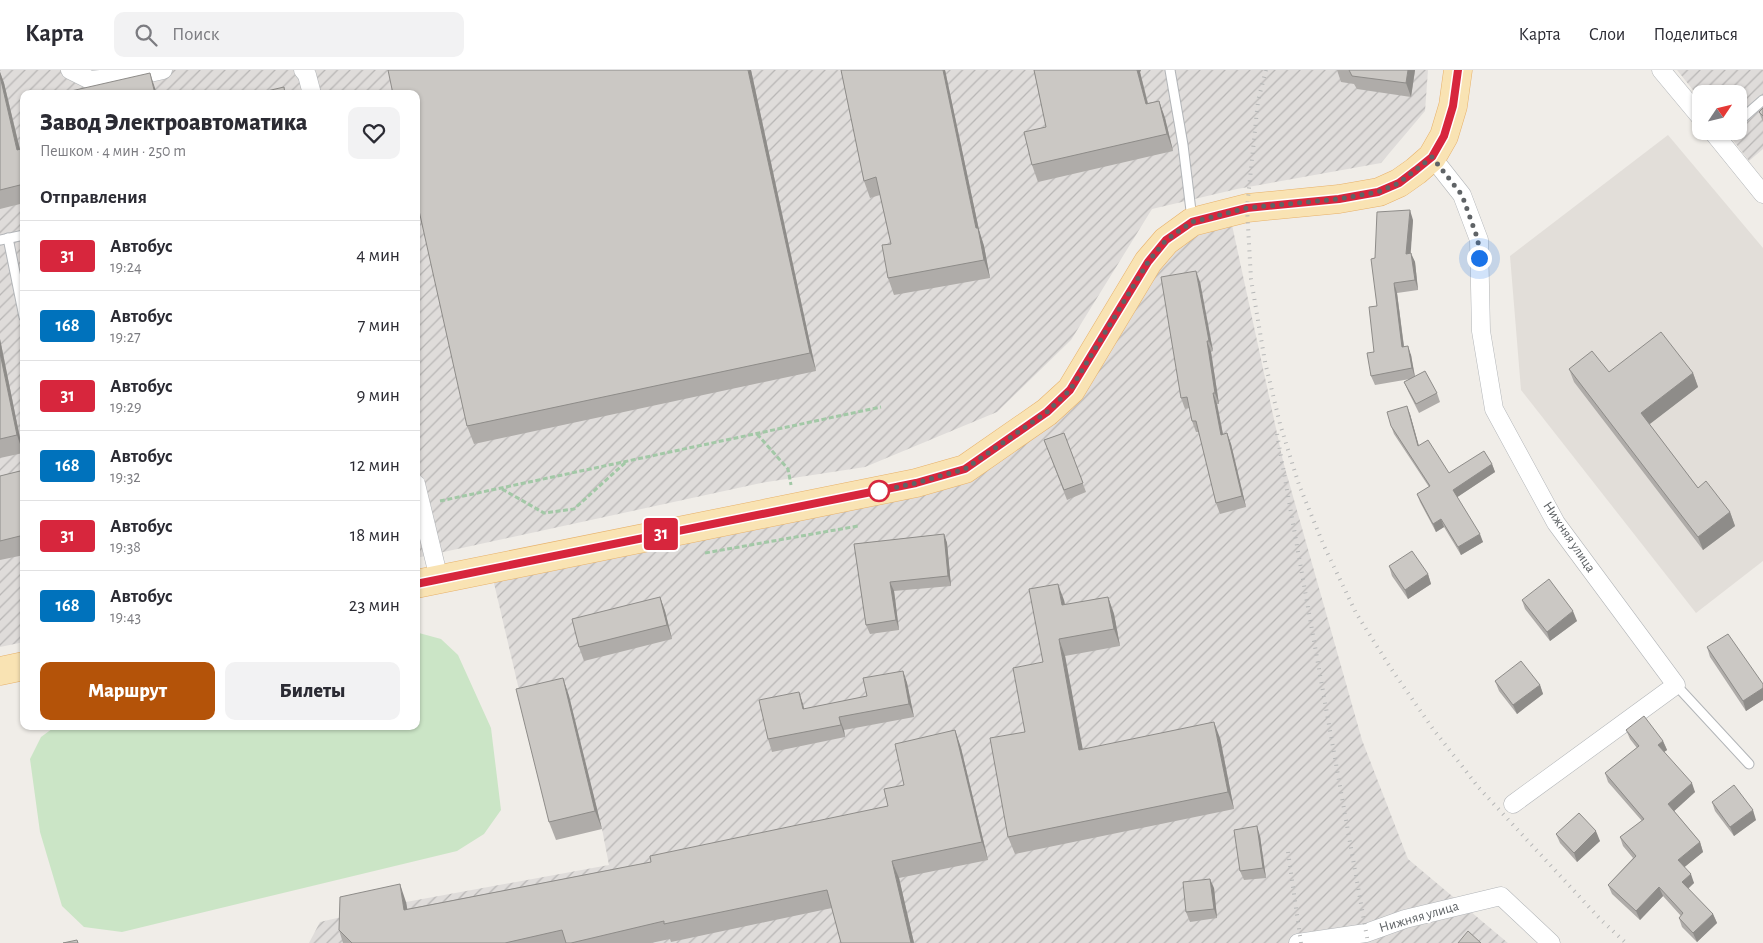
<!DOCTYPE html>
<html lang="ru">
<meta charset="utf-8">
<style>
:root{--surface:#fff;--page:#f2f2f3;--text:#2b2b33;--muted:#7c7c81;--line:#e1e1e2;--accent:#b45309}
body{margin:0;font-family:"Alegreya Sans",sans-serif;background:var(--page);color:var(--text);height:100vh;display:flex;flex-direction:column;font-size:19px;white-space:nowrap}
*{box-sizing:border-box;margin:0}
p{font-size:16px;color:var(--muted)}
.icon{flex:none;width:28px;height:28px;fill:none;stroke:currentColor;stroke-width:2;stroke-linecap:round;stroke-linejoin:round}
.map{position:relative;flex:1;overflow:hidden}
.details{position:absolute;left:20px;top:20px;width:400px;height:640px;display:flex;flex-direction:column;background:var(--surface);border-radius:10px;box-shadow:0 1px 4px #0004}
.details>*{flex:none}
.badge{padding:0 10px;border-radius:4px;font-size:18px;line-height:32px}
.needle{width:32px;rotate:55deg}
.fabs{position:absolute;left:1692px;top:15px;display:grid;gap:10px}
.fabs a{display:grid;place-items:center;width:55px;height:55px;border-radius:10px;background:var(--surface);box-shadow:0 1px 4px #0004;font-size:25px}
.you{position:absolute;width:25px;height:25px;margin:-12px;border:4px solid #fff;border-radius:50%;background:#1a73e8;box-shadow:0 0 0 8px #1a73e833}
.map>.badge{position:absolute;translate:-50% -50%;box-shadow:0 0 0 2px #fff}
h2{padding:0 20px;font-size:19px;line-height:45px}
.round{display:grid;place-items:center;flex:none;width:52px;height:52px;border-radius:10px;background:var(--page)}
.head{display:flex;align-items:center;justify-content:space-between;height:85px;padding:0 20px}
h1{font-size:24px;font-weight:800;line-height:38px}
.action{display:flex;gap:10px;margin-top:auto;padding:10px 20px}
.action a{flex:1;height:58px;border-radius:10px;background:var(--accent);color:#fff;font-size:20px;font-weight:800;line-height:58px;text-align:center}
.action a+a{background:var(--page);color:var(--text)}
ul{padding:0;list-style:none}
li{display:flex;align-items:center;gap:15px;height:70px;padding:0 20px;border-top:1px solid var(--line)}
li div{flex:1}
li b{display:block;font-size:19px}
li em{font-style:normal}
li .badge{min-width:55px;font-weight:700;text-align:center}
header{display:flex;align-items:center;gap:30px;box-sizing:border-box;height:70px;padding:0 25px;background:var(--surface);border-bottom:1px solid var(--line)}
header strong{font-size:24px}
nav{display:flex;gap:28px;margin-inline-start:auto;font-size:18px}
.search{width:350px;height:45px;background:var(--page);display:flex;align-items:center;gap:12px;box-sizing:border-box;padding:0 18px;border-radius:10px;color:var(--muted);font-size:19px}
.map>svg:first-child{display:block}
</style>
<header>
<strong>Карта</strong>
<div class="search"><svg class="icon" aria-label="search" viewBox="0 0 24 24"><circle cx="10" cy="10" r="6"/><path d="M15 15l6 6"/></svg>Поиск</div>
<nav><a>Карта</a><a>Слои</a><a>Поделиться</a></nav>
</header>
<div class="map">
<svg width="1763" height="873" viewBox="0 0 1763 873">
<defs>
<pattern id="industrial-furrows" width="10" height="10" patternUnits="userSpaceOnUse" patternTransform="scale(1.25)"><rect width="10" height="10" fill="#dfdcda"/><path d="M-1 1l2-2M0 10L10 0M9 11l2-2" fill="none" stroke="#b8b6b5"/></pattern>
</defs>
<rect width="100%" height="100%" fill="#f0ede8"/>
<g fill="url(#industrial-furrows)">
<polygon points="0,0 1428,0 1425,41 1381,93 1237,119 1152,139 1071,270 997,342 865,397 761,413 416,488 416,24 24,24 24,572 0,577"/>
<polygon points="1677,0 1763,0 1763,79 1749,91 1726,61 1739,61 1739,24 1701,24 1701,30"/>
<polygon points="1232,155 1283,391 1362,670 1408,789 1508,873 309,873 320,852 406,832 609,795 602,759 569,626 523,637 493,509 1019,377 1155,202 1175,178 1198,162"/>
</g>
<polygon fill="#e2ded9" points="1668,65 1763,178 1763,491 1696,543 1521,320 1510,186"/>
<polygon fill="#cbe5c6" points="419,563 441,569 458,585 491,658 501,740 484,764 457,781 122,862 84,857 62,836 40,762 30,689 41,667 56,656 416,656 416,564"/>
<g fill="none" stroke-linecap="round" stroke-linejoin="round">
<defs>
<g id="service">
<polyline points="1170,0 1183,75 1192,149"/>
<polyline points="1739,51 1763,30"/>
<polyline points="8,168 24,247"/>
<polyline points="0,170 24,165"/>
<polyline points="1676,615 1749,694"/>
</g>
<g id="minor">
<polyline points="70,0 90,10 141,5 163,0"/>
<polyline points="303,0 307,5 312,24"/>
<polyline points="1661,0 1701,48"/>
<polyline points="1712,61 1763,124"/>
<polyline points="1432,87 1462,125 1479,170 1481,261 1494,339 1556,453 1676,615 1513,734"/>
<polyline points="416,414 439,509"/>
<polyline points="1298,873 1366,863 1405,849 1501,826 1551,873"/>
</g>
<g id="primary">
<polyline points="416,514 916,413 965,399 1047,342 1071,320 1148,192 1166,171 1192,152 1247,138 1339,129 1379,122 1399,113 1416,101 1432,87 1444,66 1453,36 1458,0"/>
<polyline points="0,601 24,596"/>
</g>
</defs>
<use href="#service" stroke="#b2b5b8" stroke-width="11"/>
<use href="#minor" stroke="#b2b5b8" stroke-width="19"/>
<use href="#primary" stroke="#e7b16a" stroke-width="29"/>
<g stroke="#a2c8a6" stroke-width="3" stroke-dasharray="5 2.5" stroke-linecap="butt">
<polyline points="757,364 788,399 791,415"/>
<polyline points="502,419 544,443 574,439 626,392"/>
<polyline points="440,431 881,337"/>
<polyline points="705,483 858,456"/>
</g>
<use href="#service" stroke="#fff" stroke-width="9"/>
<use href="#minor" stroke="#fff" stroke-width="18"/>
<use href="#primary" stroke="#f9e3b3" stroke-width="28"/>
<g stroke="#b5b6b6" stroke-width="4" stroke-dasharray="1 6" stroke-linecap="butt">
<polyline points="1266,0 1258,31 1247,138 1251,209 1265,292 1280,354 1299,415 1324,476 1356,543 1392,600 1433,659 1479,718 1601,850 1626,873"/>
<polyline points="1277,364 1368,873"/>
<polyline points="1288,782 1301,873"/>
</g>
</g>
<g fill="#afaca9">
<polygon points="751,0 816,301 474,374 467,356"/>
<polygon points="841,0 945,0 979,160 984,176 990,208 894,225 888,208 891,174 880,125 870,128 864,111"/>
<polygon points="1034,0 1141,0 1140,2 1148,33 1159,31 1165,48 1173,81 1038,112 1032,95 1046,57"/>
<polygon points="1337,0 1415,0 1411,27 1357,19 1354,14 1341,12"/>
<polygon points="0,2 4,13 20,79 24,78 24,133 0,139"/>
<polygon points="1763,38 1763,52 1759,42"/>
<polygon points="1413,150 1410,183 1415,192 1418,220 1397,223 1404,276 1411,285 1415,306 1437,323 1440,332 1419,343 1408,321 1404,312 1410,309 1375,315 1371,306 1374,282 1377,236 1375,188"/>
<polygon points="1200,212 1213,281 1211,282 1219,334 1217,334 1223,364 1227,363 1231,374 1246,437 1220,444 1216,433 1199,362 1196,362 1192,351 1189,338 1185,339 1181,328"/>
<polygon points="0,269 23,383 0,388"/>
<polygon points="1569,299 1609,302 1693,303 1698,317 1649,354 1698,418 1730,442 1735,456 1703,480 1574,312"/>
<polygon points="1410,344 1419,376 1449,403 1492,394 1495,402 1457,427 1483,472 1461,485 1444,457 1436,462 1420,432 1417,424 1429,417 1394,364 1391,356"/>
<polygon points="1064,363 1086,422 1067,430 1044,370"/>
<polygon points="24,400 24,485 0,490 0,406"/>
<polygon points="944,464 947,473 951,516 894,521 899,560 870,564 866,555 854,474"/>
<polygon points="1389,496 1428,504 1431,514 1408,529 1392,506"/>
<polygon points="660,527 665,541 672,569 584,591 579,577"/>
<polygon points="1108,527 1114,544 1120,576 1065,586 1082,679 1220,668 1234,739 1015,784 1008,767 1025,662 1043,592 1064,530 1065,535"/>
<polygon points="1522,530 1577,551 1550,571 1525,539"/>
<polygon points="1707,577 1763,614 1763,630 1746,641 1710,587"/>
<polygon points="903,601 907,613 914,647 844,660 845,667 772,682 768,669 799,622 804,639 867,626"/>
<polygon points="563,608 569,626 602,759 556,770 549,752"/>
<polygon points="1495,611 1540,615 1543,624 1517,644 1499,621"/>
<polygon points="955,660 961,678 988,790 899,808 914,873 841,873 832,838 671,872 670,869 651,873 343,873 339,860 406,832 407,839 651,792 888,736 904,715"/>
<polygon points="1626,660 1663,671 1667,680 1664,682 1695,722 1674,741 1700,772 1703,782 1684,797 1694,813 1688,819 1713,844 1717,853 1697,872 1682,857 1679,848 1681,846 1663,826 1640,850 1612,824 1608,815 1633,788 1623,776 1620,767 1642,751 1608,712 1605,703 1637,678 1630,669"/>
<polygon points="1712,732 1756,750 1734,766 1715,741"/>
<polygon points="1556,764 1600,771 1577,792 1560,773"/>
<polygon points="1260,766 1266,808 1244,810 1240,801"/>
<polygon points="1214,818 1217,848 1190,852 1186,842"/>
</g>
<g fill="#8e8c89">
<polygon points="748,0 751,0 816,301 810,283"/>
<polygon points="943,0 945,0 979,160 984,176 990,208 984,190 976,158"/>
<polygon points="1137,0 1141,0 1140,2 1152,51 1146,34"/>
<polygon points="1408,0 1415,0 1411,27 1406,13"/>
<polygon points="0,2 4,13 24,97 17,80 0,6"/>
<polygon points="150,3 157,24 155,24"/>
<polygon points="1159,31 1165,48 1173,81 1167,64"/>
<polygon points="1410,140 1413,150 1410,193 1406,184"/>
<polygon points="1411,183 1415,192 1418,220 1415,210"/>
<polygon points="1196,201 1200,212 1213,281 1209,271"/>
<polygon points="1394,213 1397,223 1405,286 1402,277"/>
<polygon points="0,269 23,383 17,365 0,283"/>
<polygon points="1207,271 1211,282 1219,334 1215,323"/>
<polygon points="1408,276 1411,285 1415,308 1412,298"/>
<polygon points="1693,303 1698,317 1646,357 1641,343"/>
<polygon points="1213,323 1217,334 1225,375 1221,365"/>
<polygon points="1407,336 1410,344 1421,384 1418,376"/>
<polygon points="1227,363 1231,374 1246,437 1242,426"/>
<polygon points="1492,394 1495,402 1456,428 1453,420"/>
<polygon points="1730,442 1735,456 1703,480 1698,467"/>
<polygon points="1441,449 1444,457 1436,462 1433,454"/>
<polygon points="944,464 947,473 951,516 948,506"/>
<polygon points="1480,464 1483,472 1461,485 1458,477"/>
<polygon points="1428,504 1431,514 1408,529 1405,520"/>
<polygon points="890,512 894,521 899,560 896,550"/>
<polygon points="1058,514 1064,530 1068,552 1062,535"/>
<polygon points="660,527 665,541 672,569 667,555"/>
<polygon points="1108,527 1114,544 1120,576 1114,559"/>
<polygon points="1573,541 1577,551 1550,571 1547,562"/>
<polygon points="1059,569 1065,586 1086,696 1079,680"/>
<polygon points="903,601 907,613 914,647 909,634"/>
<polygon points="563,608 569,626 602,759 595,741"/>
<polygon points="1540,615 1543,624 1517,644 1513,635"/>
<polygon points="1763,618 1763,630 1746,641 1743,631"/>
<polygon points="799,622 803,634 807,651 803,639"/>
<polygon points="839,647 844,660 845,667 841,655"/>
<polygon points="1214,652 1220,668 1234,739 1228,722"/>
<polygon points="955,660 961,678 988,790 982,772"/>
<polygon points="1663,671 1667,680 1661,684 1658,675"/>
<polygon points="1692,713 1695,722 1672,743 1668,734"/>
<polygon points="1753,740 1756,750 1734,766 1730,757"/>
<polygon points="1257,756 1260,766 1266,808 1263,798"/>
<polygon points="1596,761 1600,771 1577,792 1574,783"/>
<polygon points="1700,772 1703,782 1681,800 1678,790"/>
<polygon points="892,791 899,808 914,873 911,873"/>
<polygon points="1691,804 1694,813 1685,821 1682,812"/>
<polygon points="1210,809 1214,818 1217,848 1214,839"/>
<polygon points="400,814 406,832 411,858 404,840"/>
<polygon points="1659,817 1663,826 1640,850 1636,841"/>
<polygon points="1713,844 1717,853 1697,872 1693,863"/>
</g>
<g fill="#cbc8c4" stroke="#8e8c89">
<polygon points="388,0 748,0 810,283 467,356 416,127 416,24 393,24"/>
<polygon points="841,0 943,0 976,158 978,158 984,190 888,208 882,175 891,174 876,107 864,111"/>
<polygon points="1034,0 1137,0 1146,34 1159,31 1167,64 1032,95 1024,62 1046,57"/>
<polygon points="1349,0 1408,0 1406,13 1352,6"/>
<polygon points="150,3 155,24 72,24 71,21"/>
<polygon points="0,6 17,80 24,78 24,114 0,120"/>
<polygon points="284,17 285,24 254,24"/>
<polygon points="1763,38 1763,46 1759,42"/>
<polygon points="1410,140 1406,184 1411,183 1415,210 1394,213 1402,277 1408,276 1412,298 1371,306 1367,283 1374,282 1369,237 1377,236 1371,189 1375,188 1377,142"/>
<polygon points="1196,201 1209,271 1207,271 1215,323 1213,323 1221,365 1227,363 1242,426 1216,433 1196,351 1192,351 1187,327 1181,328 1161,207"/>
<polygon points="1661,262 1693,303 1641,343 1698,418 1706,411 1730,442 1698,467 1569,299 1592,281 1609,302"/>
<polygon points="0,283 17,365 0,369"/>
<polygon points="1425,301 1437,323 1416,334 1404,312"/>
<polygon points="1407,336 1418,376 1428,370 1449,403 1484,381 1492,394 1453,420 1480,464 1458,477 1441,449 1433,454 1417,424 1430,416 1391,356 1387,342"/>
<polygon points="1064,363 1083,413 1064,420 1044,370"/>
<polygon points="24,400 24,465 0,471 0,406"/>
<polygon points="944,464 948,506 890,512 896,550 866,555 854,474"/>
<polygon points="1412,481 1428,504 1405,520 1389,496"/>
<polygon points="1549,509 1573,541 1547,562 1522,530"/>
<polygon points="1058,514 1062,535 1108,527 1114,559 1059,569 1079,680 1214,652 1228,722 1008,767 990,668 1025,662 1013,598 1043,592 1029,519"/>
<polygon points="660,527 667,555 579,577 572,549"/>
<polygon points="1728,564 1763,614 1763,618 1743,631 1707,577"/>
<polygon points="1521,591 1540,615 1513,635 1495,611"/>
<polygon points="903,601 909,634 839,647 841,655 768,669 759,630 799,622 803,639 867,626 863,608"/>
<polygon points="563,608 595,741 549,752 516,619"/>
<polygon points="1644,646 1663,671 1658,675 1692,713 1668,734 1700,772 1678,790 1691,804 1682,812 1713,844 1693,863 1679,848 1683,843 1659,817 1636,841 1608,815 1636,786 1620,767 1644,749 1605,703 1639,676 1626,660"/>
<polygon points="955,660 982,772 892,791 911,873 841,873 827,820 664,854 664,851 571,873 566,873 562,860 505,873 352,873 339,860 340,827 400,814 404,840 651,792 650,786 888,736 884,719 904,715 895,674"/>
<polygon points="1734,715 1753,740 1730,757 1712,732"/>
<polygon points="1579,743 1596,761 1574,783 1556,764"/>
<polygon points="1257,756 1263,798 1240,801 1234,760"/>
<polygon points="1210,809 1214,839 1186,842 1183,812"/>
<polygon points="1468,861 1481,873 1458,873"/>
<polygon points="77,870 78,873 63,873"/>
</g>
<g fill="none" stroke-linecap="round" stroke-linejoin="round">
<defs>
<polyline id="line" points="416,514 916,413 965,399 1047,342 1070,320 1148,192 1166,170 1192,152 1247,138 1339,129 1378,122 1399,113 1416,100 1432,87 1444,66 1453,36 1458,0"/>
</defs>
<use href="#line" stroke="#fff" stroke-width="11"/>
<use href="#line" stroke="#d7263d" stroke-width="8"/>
<polyline stroke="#5f6366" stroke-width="5" stroke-dasharray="0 9" points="879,421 916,413 965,399 1047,342 1070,320 1148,192 1166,170 1192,152 1247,138 1339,129 1378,122 1399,113 1432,87 1462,125 1478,170 1479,188"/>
</g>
<circle fill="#fff" stroke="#d7263d" stroke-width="2.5" cx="879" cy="421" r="10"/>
<g text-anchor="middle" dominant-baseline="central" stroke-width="4" stroke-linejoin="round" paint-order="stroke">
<g font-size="14" fill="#5f6366" stroke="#fff">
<text transform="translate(1569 467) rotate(56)">Нижняя улица</text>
<text transform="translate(1419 847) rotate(-16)">Нижняя улица</text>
</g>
</g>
</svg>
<div class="fabs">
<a><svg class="needle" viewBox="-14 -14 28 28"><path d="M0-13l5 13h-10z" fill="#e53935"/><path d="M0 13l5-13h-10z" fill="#7c7c81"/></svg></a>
</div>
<div class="you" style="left:1479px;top:188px"></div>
<b class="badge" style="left:661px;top:464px;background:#d7263d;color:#fff">31</b>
<section class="details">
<div class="head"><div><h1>Завод Электроавтоматика</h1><p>Пешком · 4 мин · 250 m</p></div><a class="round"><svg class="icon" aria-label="heart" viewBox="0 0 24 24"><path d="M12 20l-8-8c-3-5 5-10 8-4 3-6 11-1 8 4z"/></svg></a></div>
<h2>Отправления</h2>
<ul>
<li><span class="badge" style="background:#d7263d;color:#fff">31</span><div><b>Автобус</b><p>19:24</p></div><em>4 мин</em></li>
<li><span class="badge" style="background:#0072bc;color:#fff">168</span><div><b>Автобус</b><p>19:27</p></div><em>7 мин</em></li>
<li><span class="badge" style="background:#d7263d;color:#fff">31</span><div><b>Автобус</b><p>19:29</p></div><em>9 мин</em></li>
<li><span class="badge" style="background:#0072bc;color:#fff">168</span><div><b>Автобус</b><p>19:32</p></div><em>12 мин</em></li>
<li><span class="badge" style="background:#d7263d;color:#fff">31</span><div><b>Автобус</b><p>19:38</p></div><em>18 мин</em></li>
<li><span class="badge" style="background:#0072bc;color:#fff">168</span><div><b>Автобус</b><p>19:43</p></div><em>23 мин</em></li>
</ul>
<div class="action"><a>Маршрут</a><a>Билеты</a></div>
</section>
</div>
